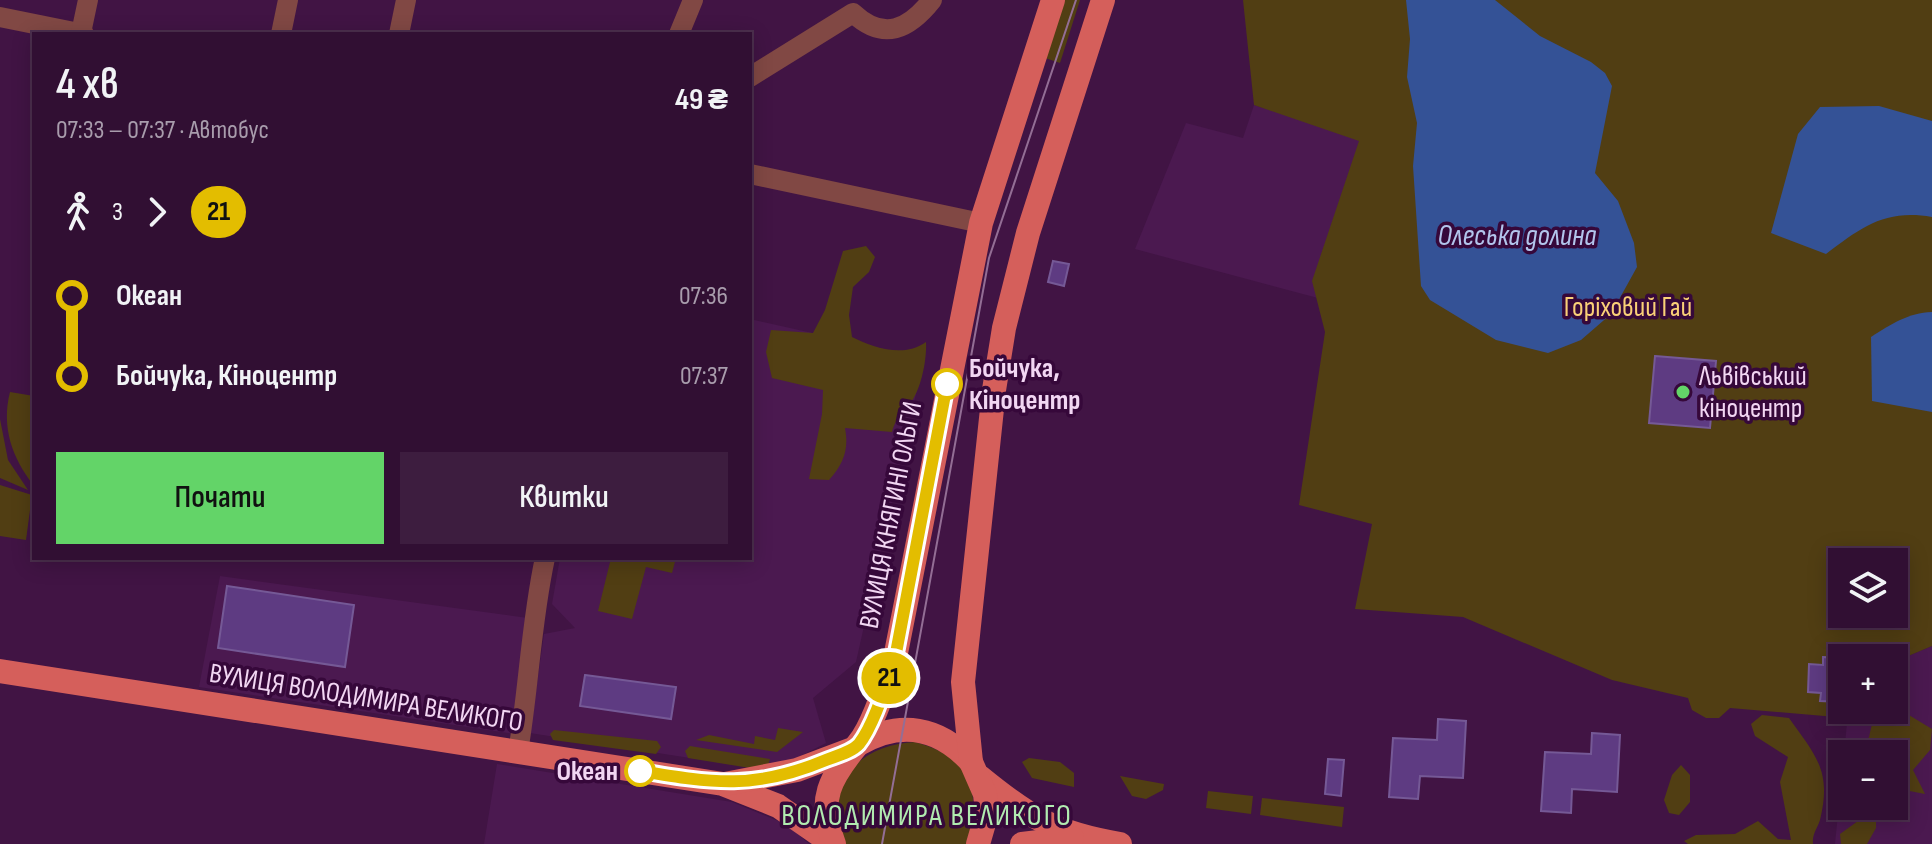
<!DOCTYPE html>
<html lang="uk">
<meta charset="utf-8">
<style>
:root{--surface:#310f33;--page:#3d1d3f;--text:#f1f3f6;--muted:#a89cac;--line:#4c2f4e;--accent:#63d468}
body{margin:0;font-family:"Sofia Sans Condensed",sans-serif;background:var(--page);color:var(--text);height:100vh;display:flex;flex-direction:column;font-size:30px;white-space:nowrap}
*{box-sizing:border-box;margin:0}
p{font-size:26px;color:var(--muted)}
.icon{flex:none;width:44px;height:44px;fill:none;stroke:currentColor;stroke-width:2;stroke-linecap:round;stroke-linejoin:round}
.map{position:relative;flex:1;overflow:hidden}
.sheet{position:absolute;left:32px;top:32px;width:720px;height:528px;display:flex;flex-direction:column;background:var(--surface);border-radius:0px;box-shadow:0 4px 20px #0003,0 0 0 2px var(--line)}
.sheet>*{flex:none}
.badge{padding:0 16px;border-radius:26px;font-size:28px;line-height:52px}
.fabs{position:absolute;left:1828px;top:548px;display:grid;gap:16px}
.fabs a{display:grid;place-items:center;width:80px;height:80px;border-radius:0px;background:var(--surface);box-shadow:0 4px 20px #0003,0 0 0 2px var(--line);font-size:40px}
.map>.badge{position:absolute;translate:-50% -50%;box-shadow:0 0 0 4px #fff}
.legs{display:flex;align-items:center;gap:12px;height:88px;padding:0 24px;font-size:26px}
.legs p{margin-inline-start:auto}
.head{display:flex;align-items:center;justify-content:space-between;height:136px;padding:0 24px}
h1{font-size:44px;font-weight:600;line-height:60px}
.action{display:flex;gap:16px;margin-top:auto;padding:16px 24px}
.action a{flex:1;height:92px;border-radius:0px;background:var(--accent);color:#111;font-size:32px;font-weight:600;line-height:92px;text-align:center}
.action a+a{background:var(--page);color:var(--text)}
ul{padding:0 24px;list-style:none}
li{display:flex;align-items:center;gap:28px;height:80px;font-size:30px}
li i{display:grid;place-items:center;width:12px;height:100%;margin:0 10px;background:currentColor}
li i::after{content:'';width:20px;height:20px;margin:-10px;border:6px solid;border-radius:50%;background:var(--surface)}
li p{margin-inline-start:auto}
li:first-child i{background:linear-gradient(#0000 50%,currentColor 0)}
li:last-child i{background:linear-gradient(currentColor 50%,#0000 0)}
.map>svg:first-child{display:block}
</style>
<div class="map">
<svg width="1932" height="844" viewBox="0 0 1932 844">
<rect width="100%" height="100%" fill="#411444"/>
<g fill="#4b1950">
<polygon points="1254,105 1363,139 1348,306 1135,249 1186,123 1243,138"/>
<polygon points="750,319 924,358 856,662 813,698 826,743 785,764 754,768 530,733 544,634 575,628 552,604 560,558 750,558"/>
<polygon points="220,576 528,618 515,734 199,687"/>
<polygon points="1932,646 1932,844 1835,844 1842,774 1842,806 1894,806 1894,754 1844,754 1847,723 1836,717 1844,710 1894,710 1894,662"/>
<polygon points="497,764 732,802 788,825 809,844 484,844"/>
</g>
<g fill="#513e13" fill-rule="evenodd">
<polygon points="1065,0 1080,0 1060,63 1045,58"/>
<path d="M1243 0H1932V646L1894 662V658H1842L1845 710 1836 717 1730 708 1719 718H1706L1692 710 1688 698 1612 680 1463 617 1355 609 1372 524 1299 505 1325 332 1312 281 1359 141 1254 105ZM1842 562H1894V614H1842Z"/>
<path d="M866 246 875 257 869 272 853 287 849 315 852 337C874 348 904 358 926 342 927 360 921 391 909 405 900 416 896 418 892 432L845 428C849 449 844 463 829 480L809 479 822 414 823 390 772 378 766 352 771 330 813 333 825 310 843 251Z"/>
<path d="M10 392 34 396V486C12 458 1 427 10 392Z"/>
<polygon points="0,419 8,460 28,490 0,478"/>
<polygon points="0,485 32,495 26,540 0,536"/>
<polygon points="611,558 614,559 676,558 672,573 646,567 632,619 598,611"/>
<polygon points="1894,706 1932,729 1930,750 1913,770 1925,794 1894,788 1894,754 1858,754 1869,737 1875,711 1894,710"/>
<path d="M1762 715 1789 718C1816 756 1832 771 1820 820 1817 829 1812 834 1813 844H1688L1684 841 1696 835 1735 834 1758 821 1778 839 1791 840 1780 782 1788 757 1755 736 1751 724Z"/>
<polygon points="778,728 803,732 777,752 696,740 709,735 754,744 755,736 775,740"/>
<polygon points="554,730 657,741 661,747 656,754 553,740 550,734"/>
<path d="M915 742C975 759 979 788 969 844H845C842 833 836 819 837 807 839 764 876 744 915 742Z"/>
<polygon points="690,746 770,759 768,766 750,768 688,758 685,751"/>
<polygon points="1029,758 1060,762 1074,773 1074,787 1032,778 1022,762"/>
<polygon points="1681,765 1690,775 1690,802 1679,815 1669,813 1664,800 1672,775"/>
<polygon points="1120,776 1164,784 1163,790 1146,799 1132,796"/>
<polygon points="1208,791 1253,796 1251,814 1206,808"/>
<polygon points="1262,798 1344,807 1342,827 1260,815"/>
<polygon points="1854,806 1876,806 1876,828 1867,844 1841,844 1840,834 1858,821 1858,808"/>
</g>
<g fill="#345296">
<polygon points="1406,0 1495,0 1540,36 1591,62 1605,73 1612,86 1595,173 1618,201 1634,243 1637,267 1611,314 1581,340 1548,353 1496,340 1430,300 1421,286 1413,166 1417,123 1407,77 1410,39"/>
<path d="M1879 106 1932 121V217C1885 209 1862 227 1826 254L1771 233 1798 134 1820 107Z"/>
<path d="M1932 312V412L1872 401 1871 337C1891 324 1908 313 1932 312Z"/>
</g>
<g fill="#5e3b82" stroke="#755996" stroke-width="2">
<polygon points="1053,261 1069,264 1064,286 1048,282"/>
<polygon points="1655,356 1716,361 1710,428 1649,423"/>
<polygon points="227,586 354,605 345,667 218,648"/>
<polygon points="1823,657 1842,658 1842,702 1820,701 1821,693 1808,692 1809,664 1823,665"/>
<polygon points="585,675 676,687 671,719 580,706"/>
<polygon points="1438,719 1466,721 1463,778 1420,776 1418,799 1389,797 1393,738 1437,740"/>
<polygon points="1592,733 1620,735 1617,792 1572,789 1571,813 1541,811 1545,752 1591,754"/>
<polygon points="1328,759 1344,760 1341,796 1325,794"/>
</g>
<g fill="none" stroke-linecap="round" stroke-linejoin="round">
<g stroke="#814844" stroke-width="20">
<polyline points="0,17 84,34"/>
<polyline points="81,33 88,0"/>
<polyline points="281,34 288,0"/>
<polyline points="399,34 406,0"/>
<polyline points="679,34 693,0"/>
<path d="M750 77 853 13C884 42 909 29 932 0"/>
<polyline points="750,174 981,223"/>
<path d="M518 752C529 687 531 622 545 558"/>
</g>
<g stroke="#d55f5b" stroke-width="24">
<polyline points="0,671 723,784 778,806 833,844"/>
<path d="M859 744C900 720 939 727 971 762"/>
<path d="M980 777C1030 818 1055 833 1120 844"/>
<polyline points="725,784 797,770 850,750"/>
<path d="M834 844C817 799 830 778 858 744 873 726 889 676 896 653L981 223 1053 0"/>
<polyline points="978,844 987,813 985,794 971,762 963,682 994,390 1004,328 1028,233 1103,0"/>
<polyline points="1022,844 1072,838"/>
</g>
<polyline stroke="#936e95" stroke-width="2" points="882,844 989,258 1076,0"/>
</g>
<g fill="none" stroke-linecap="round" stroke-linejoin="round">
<defs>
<path id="line-1" d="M640 771C713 783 755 790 826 760 836 756 852 752 859 744 874 725 889 677 896 653L947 384"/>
</defs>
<use href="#line-1" stroke="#fff" stroke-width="18"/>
<use href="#line-1" stroke="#e3bd00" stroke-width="12"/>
</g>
<g fill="#fff" stroke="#e3bd00" stroke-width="4">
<circle cx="947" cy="384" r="14"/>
<circle cx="640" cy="771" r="14"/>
</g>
<circle fill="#63d468" stroke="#36083a" stroke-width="3" cx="1683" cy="392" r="8"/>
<g text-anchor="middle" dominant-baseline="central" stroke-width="7" stroke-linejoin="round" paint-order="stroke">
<g font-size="28" fill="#fad077" stroke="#36083a">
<text x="1628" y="307">Горіховий Гай</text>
</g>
<g font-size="28" font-weight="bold" fill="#f2d6f3" stroke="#36083a" text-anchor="start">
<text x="969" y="368">Бойчука,<tspan x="969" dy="32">Кіноцентр</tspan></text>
<text x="618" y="771" text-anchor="end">Океан</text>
</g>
<g font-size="28" fill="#f2d6f3" stroke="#36083a" text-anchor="start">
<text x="1699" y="376">Львівський<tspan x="1699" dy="32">кіноцентр</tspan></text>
</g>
<g font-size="28" fill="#f2d6f3" stroke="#36083a">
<text transform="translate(891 515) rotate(-79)">ВУЛИЦЯ КНЯГИНІ ОЛЬГИ</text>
<text transform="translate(366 698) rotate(9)">ВУЛИЦЯ ВОЛОДИМИРА ВЕЛИКОГО</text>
</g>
<g font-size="30" font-style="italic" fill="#b2c5ec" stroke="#36083a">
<text x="1517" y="236">Олеська долина</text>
</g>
<g font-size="30" letter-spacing="2" fill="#b1ebb0" stroke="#36083a">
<text x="927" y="816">ВОЛОДИМИРА ВЕЛИКОГО</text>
</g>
</g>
</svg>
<div class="fabs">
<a><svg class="icon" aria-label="layers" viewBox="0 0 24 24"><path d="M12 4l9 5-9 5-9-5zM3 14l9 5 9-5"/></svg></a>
<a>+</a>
<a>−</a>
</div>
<b class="badge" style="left:889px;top:678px;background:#e3bd00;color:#111">21</b>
<section class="sheet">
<div class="head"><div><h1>4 хв</h1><p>07:33 – 07:37 · Автобус</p></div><b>49 ₴</b></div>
<div class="legs"><svg class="icon" aria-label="walk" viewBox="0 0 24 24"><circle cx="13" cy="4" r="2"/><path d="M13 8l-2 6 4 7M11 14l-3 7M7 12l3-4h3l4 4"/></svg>3<svg class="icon" aria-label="forward" viewBox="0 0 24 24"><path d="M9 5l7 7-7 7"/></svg><b class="badge" style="background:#e3bd00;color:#111">21</b></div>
<ul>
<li><i style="color:#e3bd00"></i><b>Океан</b><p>07:36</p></li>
<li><i style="color:#e3bd00"></i><b>Бойчука, Кіноцентр</b><p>07:37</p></li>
</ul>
<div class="action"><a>Почати</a><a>Квитки</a></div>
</section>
</div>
